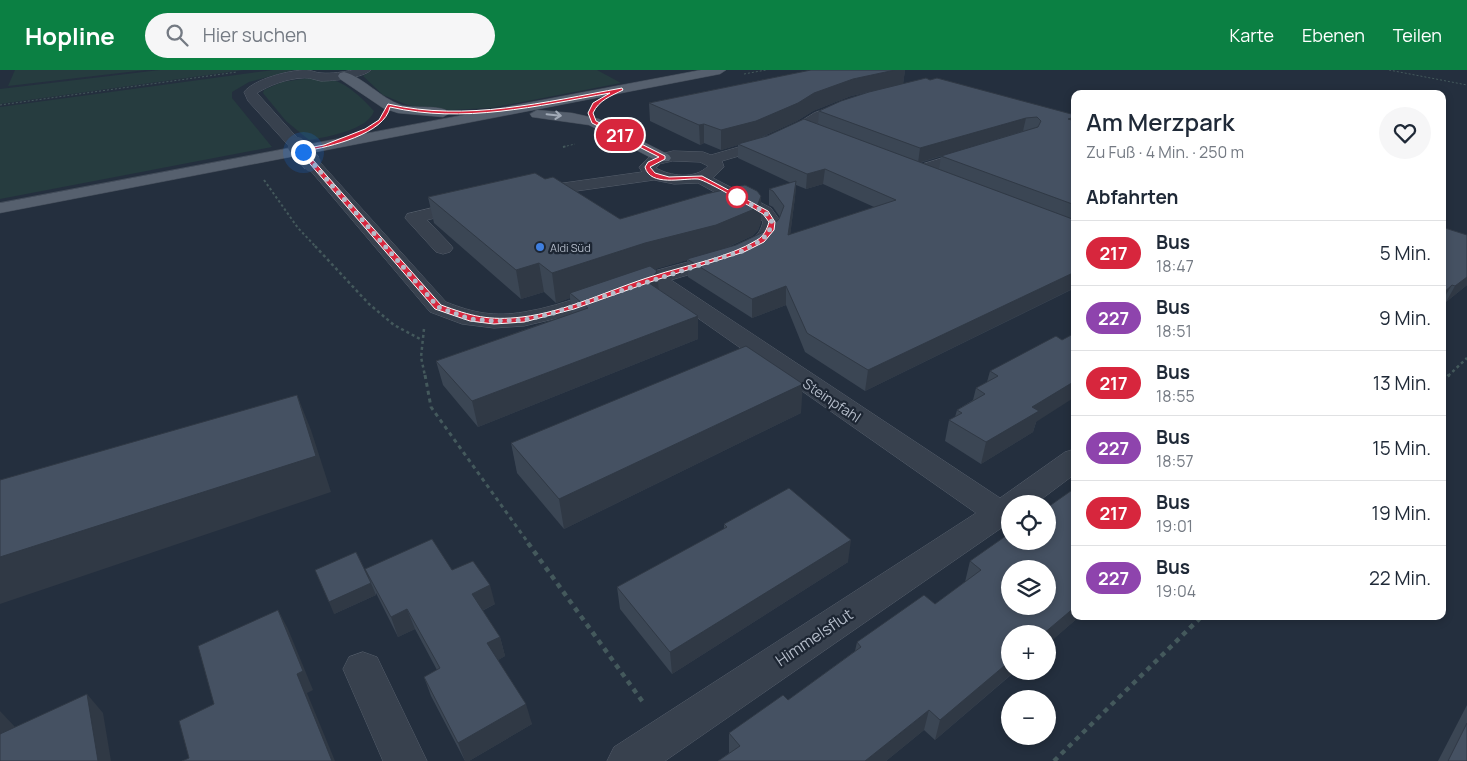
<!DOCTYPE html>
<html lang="de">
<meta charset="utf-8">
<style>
:root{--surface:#fff;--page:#f6f6f7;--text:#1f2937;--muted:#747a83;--line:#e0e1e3;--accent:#0b8043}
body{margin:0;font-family:Manrope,sans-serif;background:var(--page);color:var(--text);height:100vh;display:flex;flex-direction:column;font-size:19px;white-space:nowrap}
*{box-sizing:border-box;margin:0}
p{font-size:16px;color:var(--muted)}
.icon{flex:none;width:28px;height:28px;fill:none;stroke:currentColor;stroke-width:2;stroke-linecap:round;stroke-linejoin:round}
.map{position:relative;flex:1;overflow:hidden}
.sheet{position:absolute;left:1071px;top:20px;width:375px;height:530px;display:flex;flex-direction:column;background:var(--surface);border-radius:10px;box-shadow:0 2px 8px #0003}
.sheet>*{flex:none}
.badge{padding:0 10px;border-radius:16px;font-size:18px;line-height:32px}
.fabs{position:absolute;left:1001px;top:425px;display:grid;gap:10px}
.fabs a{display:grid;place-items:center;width:55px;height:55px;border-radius:50%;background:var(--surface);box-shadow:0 2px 8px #0003;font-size:25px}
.you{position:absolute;width:25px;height:25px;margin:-12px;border:4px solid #fff;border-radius:50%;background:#1a73e8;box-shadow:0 0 0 8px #1a73e833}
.map>.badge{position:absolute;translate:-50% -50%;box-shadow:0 0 0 2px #fff}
h2{padding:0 15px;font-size:19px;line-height:45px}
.round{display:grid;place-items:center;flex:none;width:52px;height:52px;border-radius:26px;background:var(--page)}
.head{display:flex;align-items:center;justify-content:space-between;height:85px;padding:0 15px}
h1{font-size:24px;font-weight:600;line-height:38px}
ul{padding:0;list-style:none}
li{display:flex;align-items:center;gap:15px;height:65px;padding:0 15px;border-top:1px solid var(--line)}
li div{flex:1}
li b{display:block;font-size:19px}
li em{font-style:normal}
li .badge{min-width:55px;font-weight:700;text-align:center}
header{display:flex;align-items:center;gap:30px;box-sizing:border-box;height:70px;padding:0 25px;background:var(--accent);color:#fff}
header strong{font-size:24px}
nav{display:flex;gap:28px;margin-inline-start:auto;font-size:18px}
.search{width:350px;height:45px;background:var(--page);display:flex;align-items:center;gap:12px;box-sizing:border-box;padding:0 18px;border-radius:28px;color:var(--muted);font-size:19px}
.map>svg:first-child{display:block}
</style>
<header>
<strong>Hopline</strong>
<div class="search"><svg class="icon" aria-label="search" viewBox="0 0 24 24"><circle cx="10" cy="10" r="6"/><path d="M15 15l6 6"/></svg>Hier suchen</div>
<nav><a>Karte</a><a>Ebenen</a><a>Teilen</a></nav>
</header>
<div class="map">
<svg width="1467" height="691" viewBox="0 0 1467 691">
<rect width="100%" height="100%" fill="#242f3e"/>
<g fill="#263c3f">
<polygon points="15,0 146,0 8,16"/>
<polygon points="160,0 244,0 0,34 0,19"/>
<polygon points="273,0 294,0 249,12 232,22 232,28 272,77 0,129 0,37"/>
<polygon points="370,0 597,0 621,13 491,38 451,40 418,38 405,34 383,25 363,6"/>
<path d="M309 8C317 8 326 8 333 10 348 14 364 30 374 41 368 60 327 67 309 70L286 51 263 23 264 20 282 12Z"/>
</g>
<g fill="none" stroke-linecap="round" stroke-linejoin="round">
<defs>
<g id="minor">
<path d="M353 0H371C363 8 333 11 321 11 315 10 309 7 302 8 286 9 270 15 257 23L301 72 298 75H288L248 31 244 22C254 9 290 0 306 0 311 0 316 3 321 3 332 4 343 2 353 0Z"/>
<path d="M854 28 859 29 861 32 859 35 824 49 808 59 766 78 722 91 724 97 713 108 771 138 781 152C780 161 775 169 768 175 748 190 696 202 671 210L1000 428 1065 382 1075 379V404L1035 434H1010V452L665 691H607L614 677 976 443 652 216 579 243 524 256 494 258 462 254 430 242 304 93 306 90H318L446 232C474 243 494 247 524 242 567 235 607 216 648 203 679 193 727 185 753 168 759 164 761 159 763 152L758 146 698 113 674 114 654 110 534 127 528 126 525 122 528 118 642 102 639 97 649 87 673 81 703 82 711 85 756 72 798 53 814 43ZM673 91 700 92 708 96C695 110 670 106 656 98L660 94Z"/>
<polygon points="975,78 980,80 983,83 980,86 919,105 913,103 911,100 913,97"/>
<polygon points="469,129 475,130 478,134 475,138 427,150 450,174 453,178 450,182 443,184 436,182 405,148 407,144"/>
<polygon points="363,582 377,587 427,691 383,691 343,599 349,587"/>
</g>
<g id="major">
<polygon points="701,0 726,0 720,4 0,143 0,133"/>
<path d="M344 2C365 8 380 28 401 35 413 39 443 34 450 43L443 47 398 43 383 38 340 9 338 6 340 3Z"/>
<polygon points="537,40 572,43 599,49 669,85 671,88 669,91 657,91 589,55 532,47 530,44"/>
</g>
</defs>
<use href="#minor" stroke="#565f6c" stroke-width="1"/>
<use href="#major" stroke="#414a57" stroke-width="1"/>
<g stroke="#44595c" stroke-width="1" stroke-dasharray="2 2" stroke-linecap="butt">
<polyline points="1389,0 1467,15"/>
<polyline points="744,4 766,0"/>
<polyline points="0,35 237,2"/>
<polyline points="563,77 575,74"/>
</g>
<g stroke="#44595c" stroke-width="2" stroke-dasharray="2.5 2.5" stroke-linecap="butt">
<polyline points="563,77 567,76"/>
<polyline points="264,110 298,158 316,177"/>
</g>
<g stroke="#44595c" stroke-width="2.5" stroke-dasharray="3 3" stroke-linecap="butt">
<polyline points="315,176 369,234 394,255 422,270"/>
<polyline points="424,259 421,287 425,306"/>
<polyline points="1448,306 1467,288"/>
</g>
<g stroke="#44595c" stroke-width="3" stroke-dasharray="4 4" stroke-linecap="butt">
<polyline points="425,305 431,337 529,474"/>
<polyline points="1442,312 1449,305"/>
</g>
<g stroke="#44595c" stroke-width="4.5" stroke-dasharray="5 5" stroke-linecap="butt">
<polyline points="528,473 645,635"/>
<polyline points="1054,691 1202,546"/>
</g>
<use href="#minor" fill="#38414e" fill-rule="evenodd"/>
<use href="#major" fill="#56606e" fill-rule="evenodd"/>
<defs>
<polyline id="minor-bridge-far1" points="293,72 298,77"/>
<polyline id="minor-bridge" points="297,76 312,93"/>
</defs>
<use href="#minor-bridge-far1" stroke="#565f6c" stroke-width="14" stroke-linecap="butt"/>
<use href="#minor-bridge" stroke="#565f6c" stroke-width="19" stroke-linecap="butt"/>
<use href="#minor-bridge-far1" stroke="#38414e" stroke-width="13"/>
<use href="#minor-bridge" stroke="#38414e" stroke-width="18"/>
</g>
<g fill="#3b4654" fill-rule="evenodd">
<path d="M811 0H905L903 14 1075 45V218L865 321 805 282 786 235 752 248 688 207 687 190 655 199 657 201 658 219 698 246V269L478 357 443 315 436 291 572 243 570 228 556 233 544 222 521 229 434 153 428 127 545 109 620 149 761 152 758 160 752 166 726 178 736 175 770 159 780 147 773 137 769 135V119L791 113 738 88V75L721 80 704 73 700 75 650 51 649 33ZM865 23 819 41 818 55 764 66 797 51 813 41 851 26ZM987 72 941 86 939 100 920 93ZM823 114 874 137 790 165 795 127 796 115 806 119Z"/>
<polygon points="1467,165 1467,215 1446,232 1443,231"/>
<polygon points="1062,270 1033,362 981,394 945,371 949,350 955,347 957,340 973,330 976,318 987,312 990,301"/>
<polygon points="801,343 564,459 517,403 511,373"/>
<polygon points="724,454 848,492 672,604 620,539 617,517 724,459"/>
<polygon points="970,491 1075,546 1080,546 935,670 924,660 886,691 718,691 729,683 729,663 788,630 855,581 857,572 935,534 965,512"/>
<polygon points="365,499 452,500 495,534 482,541 500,567 505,586 498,590 532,654 469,691 465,691 431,626 424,607 437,600 415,559 398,567 376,523 376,525 334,544 369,508"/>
<polygon points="1467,635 1467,691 1438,691"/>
</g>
<g fill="#303945">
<polygon points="895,0 905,0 903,14 851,26 813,41 797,51 755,70 738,74 738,75 721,80 721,60 814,23 853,9"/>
<polygon points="1075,47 1075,59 1068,49"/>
<polygon points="1026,48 1023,61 918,93 920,78"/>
<polygon points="704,54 704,73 700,75 699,55"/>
<polygon points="825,99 823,114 806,119 807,104"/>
<polygon points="796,111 795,127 788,182 788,165"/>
<polygon points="761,126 761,152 758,160 752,166 716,182 687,189 687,190 570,223 570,228 556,233 552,203 645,173"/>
<polygon points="539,193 544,222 521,229 516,200"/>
<polygon points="657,201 659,223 649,213"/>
<polygon points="1075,202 1074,218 865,321 868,300"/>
<polygon points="1467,207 1467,215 1446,232 1455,216"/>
<polygon points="1452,215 1442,231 1442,224"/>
<polygon points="786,216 786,235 752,248 752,229"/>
<polygon points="698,246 698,269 478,357 472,331"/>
<polygon points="1075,311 1075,327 1036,352 1033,362 981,394 986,372 1032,337"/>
<polygon points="803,314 801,343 564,459 559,429"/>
<polygon points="297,325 311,360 331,422 0,534 0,487"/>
<polygon points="851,470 848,492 672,604 670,582"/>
<polygon points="371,513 376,525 334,544 329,532"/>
<polygon points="490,515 495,534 477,543 472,524"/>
<polygon points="1075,537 1075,546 1080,546 1048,574 1048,564 1043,564"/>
<polygon points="407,539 415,559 398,567 391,547"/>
<polygon points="278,540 288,559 313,620 307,623 335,691 332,691 297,604"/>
<polygon points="500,567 505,586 493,593 487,573"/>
<polygon points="1010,591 1010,601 1015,601 935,670 940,650"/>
<polygon points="87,624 103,643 111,691 98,691"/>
<polygon points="526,634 532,654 469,691 465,691 458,673"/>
<polygon points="929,640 924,660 886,691 865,691"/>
<polygon points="0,641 16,658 0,664"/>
</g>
<g fill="#455162" stroke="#303945" fill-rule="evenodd">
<polygon points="811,0 895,0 853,9 814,23 798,33 756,51 721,60 704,54 699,55 649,33"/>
<polygon points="926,8 930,10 937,8 1075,45 1075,47 1068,49 1075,51 1075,135 941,86 1038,57 1041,51 1037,47 1026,48 920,78 819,41 841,31 869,22"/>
<polygon points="804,49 1075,150 1075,202 868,300 807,263 786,216 752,229 687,189 736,175 770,159 779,149 784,136 773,121 769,119 796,111 788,165 896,130 825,99 807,104 738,74 767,66"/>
<polygon points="535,103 545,109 553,107 620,149 706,124 745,115 757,121 761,126 758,134 752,140 716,155 645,173 552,203 539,193 516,200 428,127"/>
<polygon points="1445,158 1467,165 1467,207 1455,216 1452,215 1442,224 1442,160"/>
<polygon points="650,196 657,201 649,213 698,246 472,331 436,291 588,238 570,223"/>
<polygon points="1075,263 1075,311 1032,337 1039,341 986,372 949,350 962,343 957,340 985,324 976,318 998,306 990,301 1056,266 1062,270"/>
<polygon points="746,276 803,314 559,429 511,373"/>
<polygon points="297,325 316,386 0,487 0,410"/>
<polygon points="789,418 851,470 670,582 617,517 727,457 724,454"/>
<path d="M1075 418V537L1043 564H1010V591L940 650 929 640 865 691H718L740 676 729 663 783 625 788 630 861 577 857 572 924 525 935 534 981 500 970 491 1010 463V471H1048V437ZM1010 499H1048V536H1010Z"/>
<polygon points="432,469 452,500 473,491 490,515 472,524 500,567 487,573 526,634 458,673 424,607 440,598 407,539 391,547 365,499"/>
<polygon points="356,482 371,513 329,532 315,500"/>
<polygon points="278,540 303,601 297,604 332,691 182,691 189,688 179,651 214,634 198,576"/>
<polygon points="87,624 98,691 0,691 0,660 0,664"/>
<polygon points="1467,653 1467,691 1448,691"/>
</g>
<defs><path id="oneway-shaft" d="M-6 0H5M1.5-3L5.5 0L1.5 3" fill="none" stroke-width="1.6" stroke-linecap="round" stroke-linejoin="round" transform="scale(1.25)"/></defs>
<use stroke="#a1aab7" href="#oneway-shaft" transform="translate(554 45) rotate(6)"/>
<path fill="#d7263d" stroke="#fff" fill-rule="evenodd" d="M622 18 623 20C611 26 599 30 593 43L596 51 665 86V89L650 97 655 103 669 107 702 106 768 141 775 152 774 160 764 172 744 182 656 210 574 239 524 252 494 254 470 251 435 239 298 80 324 75 365 59 379 50 388 34C466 52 545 32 622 18ZM610 23 593 33 588 43 592 53 659 87 648 92 645 97C650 117 683 108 698 109 708 111 751 137 763 144L769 152C767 159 764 166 757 170 728 188 686 195 653 206 611 219 566 242 522 247 489 251 471 246 441 235L305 81C329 77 385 64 390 37 463 54 537 36 610 23Z"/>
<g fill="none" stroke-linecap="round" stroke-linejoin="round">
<path stroke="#b4bcc9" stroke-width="5" stroke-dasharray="0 9" d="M303 82 438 237 470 249 494 251 524 250 550 244 742 181C756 173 769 169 772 152L765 142 737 127"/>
</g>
<circle fill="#fff" stroke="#d7263d" stroke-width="2.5" cx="737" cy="127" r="10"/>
<circle fill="#3f7fe0" stroke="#1d2633" stroke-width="2" cx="540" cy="177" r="5"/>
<g text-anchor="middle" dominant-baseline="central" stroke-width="4.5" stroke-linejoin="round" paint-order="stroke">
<g font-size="11" fill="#b4bcc9" stroke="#1d2633" text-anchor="start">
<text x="550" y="177">Aldi Süd</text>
</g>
<g font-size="14" fill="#b4bcc9" stroke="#1d2633">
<text transform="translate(832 330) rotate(34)">Steinpfahl</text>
</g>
<g font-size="16" fill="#b4bcc9" stroke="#1d2633">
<text transform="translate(814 567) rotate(-34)">Himmelsflut</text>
</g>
</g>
</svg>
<div class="fabs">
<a><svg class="icon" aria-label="locate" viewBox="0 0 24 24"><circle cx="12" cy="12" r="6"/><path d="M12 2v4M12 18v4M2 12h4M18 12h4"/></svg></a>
<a><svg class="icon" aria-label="layers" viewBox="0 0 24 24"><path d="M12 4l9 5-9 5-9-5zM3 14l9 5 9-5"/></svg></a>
<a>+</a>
<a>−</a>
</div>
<div class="you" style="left:303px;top:82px"></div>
<b class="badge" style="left:620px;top:65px;background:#d7263d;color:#fff">217</b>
<section class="sheet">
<div class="head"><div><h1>Am Merzpark</h1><p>Zu Fuß · 4 Min. · 250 m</p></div><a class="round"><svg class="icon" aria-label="heart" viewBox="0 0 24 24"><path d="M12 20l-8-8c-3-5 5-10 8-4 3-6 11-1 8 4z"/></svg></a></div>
<h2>Abfahrten</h2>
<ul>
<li><span class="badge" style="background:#d7263d;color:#fff">217</span><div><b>Bus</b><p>18:47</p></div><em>5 Min.</em></li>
<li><span class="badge" style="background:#8e44ad;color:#fff">227</span><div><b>Bus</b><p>18:51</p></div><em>9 Min.</em></li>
<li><span class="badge" style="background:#d7263d;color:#fff">217</span><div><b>Bus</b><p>18:55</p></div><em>13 Min.</em></li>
<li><span class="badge" style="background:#8e44ad;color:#fff">227</span><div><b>Bus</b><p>18:57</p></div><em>15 Min.</em></li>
<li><span class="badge" style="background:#d7263d;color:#fff">217</span><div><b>Bus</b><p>19:01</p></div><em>19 Min.</em></li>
<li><span class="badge" style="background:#8e44ad;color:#fff">227</span><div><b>Bus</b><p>19:04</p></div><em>22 Min.</em></li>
</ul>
</section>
</div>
